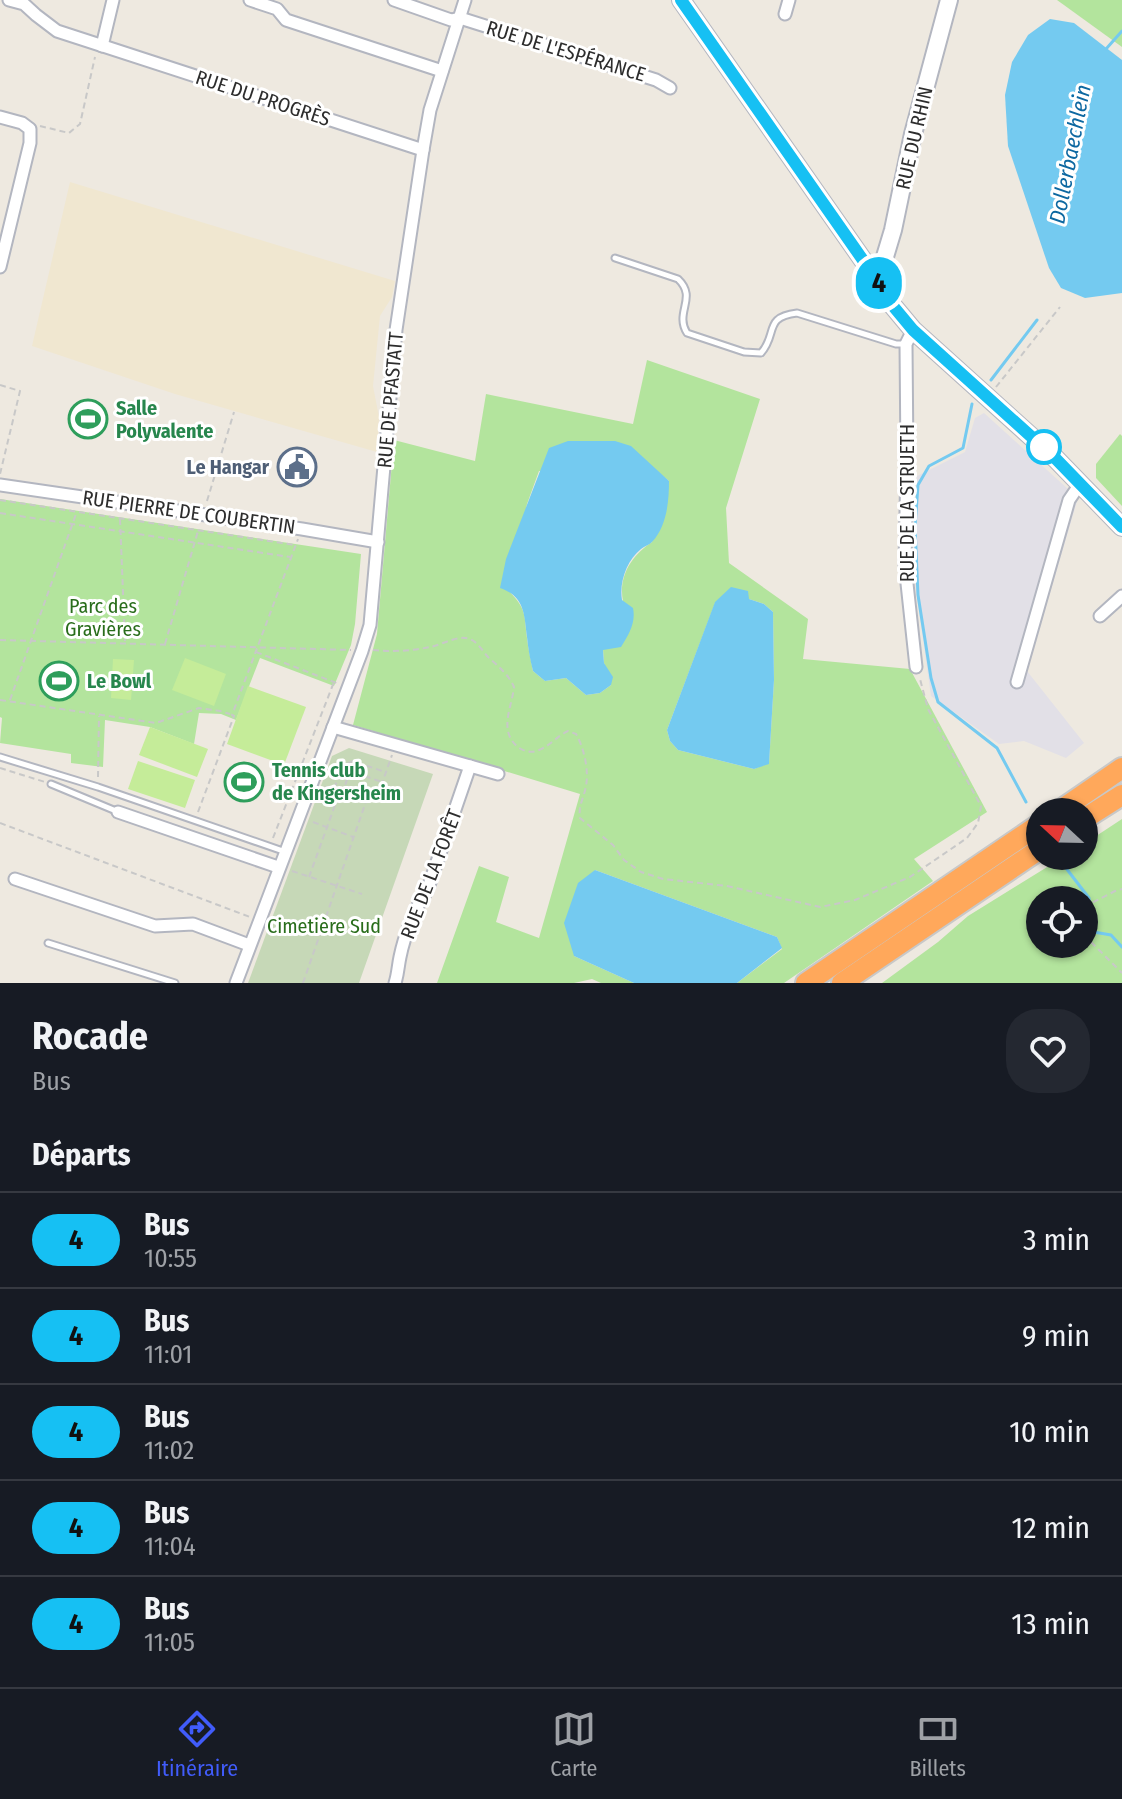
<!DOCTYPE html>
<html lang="fr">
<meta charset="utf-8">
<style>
:root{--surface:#171b24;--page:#242831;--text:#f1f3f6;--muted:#9ea1a6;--line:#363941;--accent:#415cfa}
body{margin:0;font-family:"Fira Sans Condensed",sans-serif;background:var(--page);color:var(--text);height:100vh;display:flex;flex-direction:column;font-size:30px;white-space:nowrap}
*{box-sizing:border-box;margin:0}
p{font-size:26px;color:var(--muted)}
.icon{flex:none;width:44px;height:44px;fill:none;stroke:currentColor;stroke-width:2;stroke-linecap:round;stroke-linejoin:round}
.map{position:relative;height:983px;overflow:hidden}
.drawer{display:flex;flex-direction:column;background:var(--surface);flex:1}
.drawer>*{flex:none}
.badge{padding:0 16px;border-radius:26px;font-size:28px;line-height:52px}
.needle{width:52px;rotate:292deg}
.buttons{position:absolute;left:1026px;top:798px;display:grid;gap:16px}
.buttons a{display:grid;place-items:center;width:72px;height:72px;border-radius:50%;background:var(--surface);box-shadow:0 2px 6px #0004;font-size:40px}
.map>.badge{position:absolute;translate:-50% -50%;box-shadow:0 0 0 4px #fff}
h2{padding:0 32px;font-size:30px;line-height:72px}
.round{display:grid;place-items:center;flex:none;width:84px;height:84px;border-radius:32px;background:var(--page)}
.head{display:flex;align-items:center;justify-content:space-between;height:136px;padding:0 32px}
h1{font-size:38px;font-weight:700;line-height:60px}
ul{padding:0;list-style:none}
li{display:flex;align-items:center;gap:24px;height:96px;padding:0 32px;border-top:2px solid var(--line)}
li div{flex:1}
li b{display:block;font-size:30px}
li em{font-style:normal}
li .badge{min-width:88px;font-weight:700;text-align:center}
.tab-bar{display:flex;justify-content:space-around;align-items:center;height:112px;border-top:2px solid var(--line);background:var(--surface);font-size:22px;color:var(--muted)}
.tab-bar a{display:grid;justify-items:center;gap:4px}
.tab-bar .on{color:var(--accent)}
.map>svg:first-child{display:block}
</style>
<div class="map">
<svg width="1122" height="983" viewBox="0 0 1122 983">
<rect width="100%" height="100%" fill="#eee9e0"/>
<polygon fill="#e2e0e7" points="984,413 1078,498 1027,671 1084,743 1066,758 1024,741 999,744 931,696 913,569 917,476 965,452 975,418"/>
<polygon fill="#f0e7d0" points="70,182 395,281 392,297 380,316 373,386 379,417 377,452 175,394 32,346"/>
<g fill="#b3e49d" fill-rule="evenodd">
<polygon points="1057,0 1122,0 1122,47"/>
<path d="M647 360 760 399 726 508 729 563 808 619 803 659 910 669 987 812 914 859 933 881 784 983H737L782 949 777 937 595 870 574 956 634 983H601L592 979 574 983H437L479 866 509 877 496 922 539 938 580 794 353 725 377 634 394 440 475 461 486 394 633 424ZM653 468 669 481 652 542C632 555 618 576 623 601L603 649 604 663 611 685 600 693 586 695 566 678 545 681 533 671C531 660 528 649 527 638 524 614 527 610 509 591L527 504 539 471ZM749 599 764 604 773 612 774 680 769 763 754 769 678 750 670 741 667 730 715 603Z"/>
<polygon points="1120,434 1122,436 1122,506 1096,478 1096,464"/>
<polygon points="0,499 361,554 355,624 351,645 334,686 260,658 236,720 221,714 199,713 194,744 150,727 105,720 103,767 71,763 71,754 0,743 2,718 0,717"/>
<path d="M1122 819V983H882L938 942 968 916 1065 856H1084V844ZM1040 900H1084V944H1040Z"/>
</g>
<polygon fill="#c6d8b7" points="349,748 433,774 359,983 248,983 332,756"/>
<g fill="#c5ec99">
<polygon points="185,658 226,674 214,706 172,690"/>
<polygon points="113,659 134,660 131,700 111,698"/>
<polygon points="48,664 71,666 69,700 46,696"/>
<polygon points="248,686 306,707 284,765 227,744"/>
<polygon points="150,727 208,749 197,777 139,755"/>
<polygon points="138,761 195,780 185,808 128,789"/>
</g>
<g fill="#74caf0">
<polygon points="1050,19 1074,23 1122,60 1122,293 1085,298 1061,288 1049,268 1008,146 1005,95 1012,62 1028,35"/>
<path d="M568 441H615L631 446 669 481C669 501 667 526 652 542 649 545 645 546 641 549 627 560 619 582 622 600L633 608C636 623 629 634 621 647L603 650 604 663 613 677 611 685 600 693 586 695 566 678 545 681 533 671C530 659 528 648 527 637 524 614 525 597 500 588L506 559 549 448Z"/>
<polygon points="731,587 748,591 749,599 764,604 773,612 774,680 769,764 754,769 678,750 670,741 667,730 715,602"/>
<polygon points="595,870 777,937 782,948 737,983 634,983 574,956 564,923 578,883"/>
</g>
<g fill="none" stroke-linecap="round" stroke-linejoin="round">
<g stroke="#74caf0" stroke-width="3">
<polyline points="1106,49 1122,31"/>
<polyline points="991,380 1037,320"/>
<polyline points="972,404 963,448 929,466 918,485 915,527 918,595 931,678 938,702 997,748 1026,802"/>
<polyline points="1059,859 1089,898 1091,917 1088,931 1111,935 1122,947"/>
</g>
<defs>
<g id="lane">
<path d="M615 258 678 279C698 298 674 312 687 333L744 352 761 353C778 334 763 317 797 313L896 344H905"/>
<polyline points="0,757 98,787 283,851"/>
<polyline points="51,784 116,811"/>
<polyline points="48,943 175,983"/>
</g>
<g id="street">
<polyline points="9,0 24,4 36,15 57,31 423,150"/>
<polyline points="250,0 277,9 286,20 442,71"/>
<polyline points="394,0 451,20 460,18 656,80 670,88"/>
<polyline points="785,14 789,0"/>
<polyline points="102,46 113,0"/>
<polyline points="0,117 22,123 30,129 30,143 0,267"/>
<polyline points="913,330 906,344 907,460 905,565 916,667"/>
<polyline points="0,485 302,529 378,542"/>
<polyline points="1100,616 1122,596"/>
<polyline points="1017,682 1069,500 1080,484"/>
<polyline points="333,727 498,774"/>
<polyline points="118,812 278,867"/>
<polyline points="15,879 155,926 193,924 249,945"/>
<polyline points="236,983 362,651 370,625 396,330 423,150 430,110 465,0"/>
<path d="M395 983C398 974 398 966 400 957 404 937 415 907 427 891L470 766"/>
</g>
<g id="secondary">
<polyline points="681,0 872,273 888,300 913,330 1056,459 1122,527"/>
<polyline points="872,273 884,260 893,230 913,134 949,0"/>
</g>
<g id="highway">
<polyline points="1058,812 1122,768"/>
<polyline points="1084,819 1122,795"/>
<polyline points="806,983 1040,824"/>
<polyline points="842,983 1040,849"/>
</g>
</defs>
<use href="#lane" stroke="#b3b6c0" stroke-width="9"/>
<use href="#street" stroke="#b3b6c0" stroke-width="15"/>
<use href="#secondary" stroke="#b3b6c0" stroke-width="20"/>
<use href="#highway" stroke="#c8c8c8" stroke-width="24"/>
<g stroke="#c8c8c8" stroke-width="2" stroke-dasharray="6 4" stroke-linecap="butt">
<polyline points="40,126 69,133 80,124 95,57"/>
<polyline points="0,385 20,391 0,474"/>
<polyline points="996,387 1060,307"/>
<polyline points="0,500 295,545"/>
<polyline points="207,501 234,412"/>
<polyline points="0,513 290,557"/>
<polyline points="120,519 125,641"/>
<polyline points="0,640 351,650"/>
<polyline points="165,644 198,531"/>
<path d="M373 650C392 652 411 651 430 647 443 645 459 633 472 640 479 644 484 653 489 658 499 667 509 675 514 687 512 707 498 731 518 747 523 751 530 753 536 751 548 748 557 736 568 731L576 734C584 748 589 770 586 786 584 798 578 805 580 818L613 845 624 860 641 872 663 879 727 886 820 907 855 900 910 877 967 838 978 823 981 806 928 709 920 679"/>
<polyline points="256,652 339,684"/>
<polyline points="0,700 156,723 199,708 220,711 230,714"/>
<polyline points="10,700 76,514"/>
<polyline points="0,768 45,782"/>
<polyline points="98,777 99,716"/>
<polyline points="325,787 334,789 342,766 353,761 385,772"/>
<polyline points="342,794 350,771 382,782"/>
<polyline points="198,812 234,716 232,715 298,539"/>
<polyline points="313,822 353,837"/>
<polyline points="0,823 250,917"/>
<polyline points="273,838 334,682"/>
<polyline points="292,871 362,894"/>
<polyline points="309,877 339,794 364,802"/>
<polyline points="1084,907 1115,891 1122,889"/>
<polyline points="1084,935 1122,973"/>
<polyline points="303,983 370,790 379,792 392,755"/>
</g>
<use href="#lane" stroke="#fff" stroke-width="5"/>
<use href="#street" stroke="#fff" stroke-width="11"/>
<use href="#secondary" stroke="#fff" stroke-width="16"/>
<use href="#highway" stroke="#ffa85b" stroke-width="20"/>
</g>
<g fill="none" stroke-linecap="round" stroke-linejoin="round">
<defs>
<polyline id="line" points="681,0 872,273 888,300 913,330 1056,459 1122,527"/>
</defs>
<use href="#line" stroke="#fff" stroke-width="18"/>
<use href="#line" stroke="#16c0f3" stroke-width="12"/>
</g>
<defs>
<symbol id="stadium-ring" viewBox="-11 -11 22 22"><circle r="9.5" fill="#fff" stroke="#2e9e5b" stroke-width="1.5"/><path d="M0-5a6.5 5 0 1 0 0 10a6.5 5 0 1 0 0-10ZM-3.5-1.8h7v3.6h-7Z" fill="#2e9e5b"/></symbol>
<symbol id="civic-ring" viewBox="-11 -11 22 22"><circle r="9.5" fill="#fff" stroke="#5c6f8a" stroke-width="1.5"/><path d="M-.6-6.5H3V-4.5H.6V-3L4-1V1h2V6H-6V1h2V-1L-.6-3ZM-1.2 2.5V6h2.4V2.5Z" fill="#5c6f8a"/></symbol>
</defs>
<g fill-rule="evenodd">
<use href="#stadium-ring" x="66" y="397" width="44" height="44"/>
<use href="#civic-ring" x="275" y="445" width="44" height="44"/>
<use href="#stadium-ring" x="37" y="659" width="44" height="44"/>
<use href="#stadium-ring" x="222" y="760" width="44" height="44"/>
</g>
<circle fill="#fff" stroke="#16c0f3" stroke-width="4" cx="1044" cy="447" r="16"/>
<g text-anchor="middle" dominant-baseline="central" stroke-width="6" stroke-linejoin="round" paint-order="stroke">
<g font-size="20" fill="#2d2d2d" stroke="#fff">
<text transform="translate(566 51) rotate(17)">RUE DE L'ESPÉRANCE</text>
<text transform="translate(263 98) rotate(18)">RUE DU PROGRÈS</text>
<text transform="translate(914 138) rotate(-77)">RUE DU RHIN</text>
<text transform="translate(390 400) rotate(-85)">RUE DE PFASTATT</text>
<text transform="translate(907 503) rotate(-90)">RUE DE LA STRUETH</text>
<text transform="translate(189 512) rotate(8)">RUE PIERRE DE COUBERTIN</text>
<text transform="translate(431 874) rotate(-69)">RUE DE LA FORÊT</text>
</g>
<g font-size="20" font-weight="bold" fill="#27864d" stroke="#fff" text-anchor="start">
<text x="116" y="408">Salle<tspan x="116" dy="23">Polyvalente</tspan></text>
<text x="87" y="681">Le Bowl</text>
<text x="272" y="770">Tennis club<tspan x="272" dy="23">de Kingersheim</tspan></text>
</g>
<g font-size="20" font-weight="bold" fill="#4e5e75" stroke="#fff" text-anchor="end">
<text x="269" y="467">Le Hangar</text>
</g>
<g font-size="20" fill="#296d1b" stroke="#fff">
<text x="103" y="606">Parc des<tspan x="103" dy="23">Gravières</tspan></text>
<text x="324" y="926">Cimetière Sud</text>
</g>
<g font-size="22" font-style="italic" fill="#0d68a1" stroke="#fff">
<text transform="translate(1070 154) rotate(-79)">Dollerbaechlein</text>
</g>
</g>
</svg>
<div class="buttons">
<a><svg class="needle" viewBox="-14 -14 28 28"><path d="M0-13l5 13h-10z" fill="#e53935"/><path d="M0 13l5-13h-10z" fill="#9ea1a6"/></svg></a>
<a><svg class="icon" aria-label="locate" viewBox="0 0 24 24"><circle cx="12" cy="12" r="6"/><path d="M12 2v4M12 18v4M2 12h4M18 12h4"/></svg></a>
</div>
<b class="badge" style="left:879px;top:283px;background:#16c0f3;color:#111">4</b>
</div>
<section class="drawer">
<div class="head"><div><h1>Rocade</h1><p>Bus</p></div><a class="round"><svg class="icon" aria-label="heart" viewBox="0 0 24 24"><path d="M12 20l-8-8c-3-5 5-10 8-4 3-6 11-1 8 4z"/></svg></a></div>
<h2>Départs</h2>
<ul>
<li><span class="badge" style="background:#16c0f3;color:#111">4</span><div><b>Bus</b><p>10:55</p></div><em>3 min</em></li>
<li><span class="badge" style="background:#16c0f3;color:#111">4</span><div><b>Bus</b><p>11:01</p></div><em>9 min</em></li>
<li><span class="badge" style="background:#16c0f3;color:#111">4</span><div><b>Bus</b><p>11:02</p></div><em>10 min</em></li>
<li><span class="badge" style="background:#16c0f3;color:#111">4</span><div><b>Bus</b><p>11:04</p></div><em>12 min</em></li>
<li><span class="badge" style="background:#16c0f3;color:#111">4</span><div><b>Bus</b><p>11:05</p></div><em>13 min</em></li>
</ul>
</section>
<nav class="tab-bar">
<a class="on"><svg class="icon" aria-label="directions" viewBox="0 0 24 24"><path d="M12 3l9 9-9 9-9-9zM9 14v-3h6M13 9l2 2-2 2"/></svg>Itinéraire</a>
<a><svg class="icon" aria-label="map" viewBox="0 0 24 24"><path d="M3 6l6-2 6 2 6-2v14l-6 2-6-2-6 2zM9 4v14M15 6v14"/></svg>Carte</a>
<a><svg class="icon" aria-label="tickets" viewBox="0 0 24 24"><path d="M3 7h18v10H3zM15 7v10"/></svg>Billets</a>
</nav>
